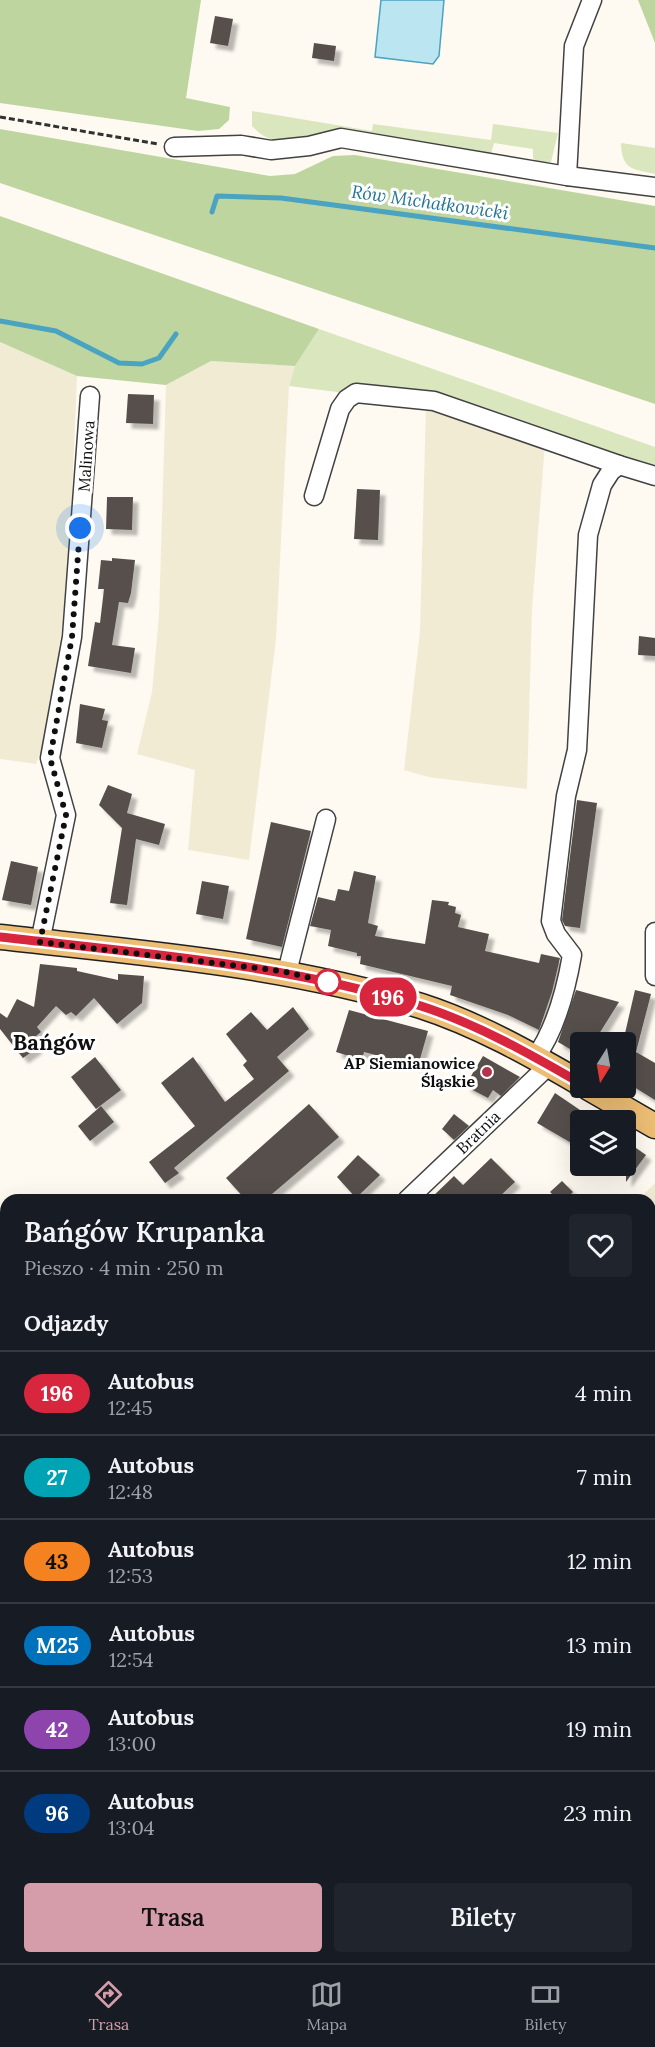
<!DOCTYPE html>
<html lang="pl">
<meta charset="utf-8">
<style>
:root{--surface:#171b24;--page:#20242c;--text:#f1f3f6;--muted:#9ea1a6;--line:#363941;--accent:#d59daa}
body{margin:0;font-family:Lora,serif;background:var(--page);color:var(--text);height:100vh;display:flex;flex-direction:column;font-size:22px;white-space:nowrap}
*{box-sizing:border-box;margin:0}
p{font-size:20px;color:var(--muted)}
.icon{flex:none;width:33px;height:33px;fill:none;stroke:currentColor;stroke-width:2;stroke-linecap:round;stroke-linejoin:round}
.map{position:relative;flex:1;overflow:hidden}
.sheet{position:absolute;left:0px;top:1194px;width:656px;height:770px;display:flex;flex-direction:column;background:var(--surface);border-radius:18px 18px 0 0;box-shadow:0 6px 24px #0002}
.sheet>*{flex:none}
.badge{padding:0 12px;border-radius:20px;font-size:21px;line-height:39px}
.needle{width:39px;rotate:191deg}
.tools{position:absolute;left:570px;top:1032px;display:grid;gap:12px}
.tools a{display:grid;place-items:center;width:66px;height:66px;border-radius:6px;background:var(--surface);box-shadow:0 6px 24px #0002;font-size:30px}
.you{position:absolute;width:30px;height:30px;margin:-15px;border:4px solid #fff;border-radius:50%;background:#1a73e8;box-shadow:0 0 0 9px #1a73e833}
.map>.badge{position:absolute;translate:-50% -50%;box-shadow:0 0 0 3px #fff}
h2{padding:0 24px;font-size:22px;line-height:54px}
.round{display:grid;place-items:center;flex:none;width:63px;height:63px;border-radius:6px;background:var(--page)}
.overview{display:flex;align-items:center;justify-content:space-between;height:102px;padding:0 24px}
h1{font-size:28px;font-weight:600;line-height:45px}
.cta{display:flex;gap:12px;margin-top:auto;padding:12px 24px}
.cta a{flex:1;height:69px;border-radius:6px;background:var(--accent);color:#111;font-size:24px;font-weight:600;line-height:69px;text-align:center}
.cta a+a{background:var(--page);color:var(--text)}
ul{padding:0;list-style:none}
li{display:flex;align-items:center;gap:18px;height:84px;padding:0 24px;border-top:2px solid var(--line)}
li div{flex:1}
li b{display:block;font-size:22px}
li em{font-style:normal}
li .badge{min-width:66px;font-weight:700;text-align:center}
.dock{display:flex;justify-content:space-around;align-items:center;height:84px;border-top:2px solid var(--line);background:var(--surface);font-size:16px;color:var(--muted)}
.dock a{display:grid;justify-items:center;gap:3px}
.dock .current{color:var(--accent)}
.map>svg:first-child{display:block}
</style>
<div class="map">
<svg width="655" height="1963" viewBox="0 0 655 1963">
<defs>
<filter id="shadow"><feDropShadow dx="5.5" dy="5.5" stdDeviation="1.5" flood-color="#0004"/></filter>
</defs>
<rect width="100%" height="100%" fill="#fefaf2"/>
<g fill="#f2ebd4">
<polygon points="0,342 77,376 68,591 44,743 36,764 0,759"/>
<polygon points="211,361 295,366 289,386 276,639 249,860 188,850 195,770 137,754 152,692 159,615 166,385"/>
<polygon points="426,403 545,444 532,610 527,789 428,777 404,770 420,631"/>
<polygon points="655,1183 655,1461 650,1467 650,1200 638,1200"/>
<polygon points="0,1507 6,1512 6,1958 650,1958 650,1585 655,1579 655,1963 0,1963"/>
</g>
<g fill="#d9e6be">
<path d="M252 111 372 131 373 124 491 140 493 124 558 133 551 162H537L533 158V149L494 143 491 154 340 130C306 131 280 157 252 126Z"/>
<path d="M621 143 655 148V174C632 169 622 170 621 143Z"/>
<polygon points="319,329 655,447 655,470 426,403 289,386 295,366"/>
</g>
<g fill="#bfd59f">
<polygon points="0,0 201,0 186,98 230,107 229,120 219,129 198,131 0,103"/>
<polygon points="638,0 655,0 655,43"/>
<polygon points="0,129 270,176 295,174 333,156 355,155 655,206 655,404 0,183"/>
<polygon points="0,216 319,329 295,366 211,361 166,385 77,376 0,342"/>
</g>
<polygon fill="#bbe5f1" stroke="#49a3c1" stroke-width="1.5" points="381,0 444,0 439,56 433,64 375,57"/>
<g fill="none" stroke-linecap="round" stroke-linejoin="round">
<g stroke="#49a3c1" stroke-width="5">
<polyline points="212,212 217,196 281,198 655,248"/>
<polyline points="0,321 56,331 119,363 142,364 159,358 176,334"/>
</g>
</g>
<g fill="#574f4c" filter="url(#shadow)">
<polygon points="215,16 233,19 228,46 210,43"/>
<polygon points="314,43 336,46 334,61 312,58"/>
<polygon points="128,394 154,395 153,424 126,423"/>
<polygon points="357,489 380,490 378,540 354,539"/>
<polygon points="107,497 133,497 132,530 106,529"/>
<polygon points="112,558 135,560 131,593 128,603 119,602 112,645 135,648 131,673 88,666 95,622 100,623 104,589 98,589 101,560 112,561"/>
<polygon points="639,636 655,638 655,656 638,655"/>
<polygon points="80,704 105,709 102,720 108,721 102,748 76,743"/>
<polygon points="108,785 132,794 127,813 165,824 159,845 136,839 127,905 110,903 122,828 99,805"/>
<polygon points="577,800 597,803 580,928 565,926 562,920"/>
<polygon points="271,822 311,831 282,947 246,939"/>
<polygon points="11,861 38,867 31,905 2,900"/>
<polygon points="354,871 376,876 368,923 378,926 375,936 425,944 432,900 449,902 448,905 456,907 455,913 461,915 458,927 489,934 485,951 539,963 541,954 560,958 552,992 539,1030 508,1015 450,995 452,986 360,964 361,956 357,956 357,953 328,946 331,930 310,926 318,897 335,901 338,889 349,891"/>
<polygon points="202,881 229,886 223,919 196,914"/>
<polygon points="40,964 77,968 77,971 118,980 118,974 144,976 142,1003 117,1024 94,998 76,1016 71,1012 66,1015 56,1006 37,1027 41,1032 31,1040 37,1048 23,1058 0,1029 0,1013 7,1018 17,999 34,1007"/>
<polygon points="576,990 619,1002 594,1042 580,1042 580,1055 558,1042"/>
<polygon points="635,990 651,994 636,1052 655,1063 655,1100 626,1082 626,1042 623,1042"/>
<polygon points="293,1007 309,1029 277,1057 289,1071 174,1168 179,1173 165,1183 149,1162 195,1126 161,1083 193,1057 225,1102 254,1079 243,1065 247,1061 226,1034 251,1012 267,1030"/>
<polygon points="349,1010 428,1031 418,1066 364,1052 362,1060 336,1052"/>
<polygon points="483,1056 520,1077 501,1096 493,1090 488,1098 465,1086"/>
<polygon points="95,1057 121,1090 96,1109 71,1077"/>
<polygon points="555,1093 580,1110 580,1148 537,1123"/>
<polygon points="309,1104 339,1137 265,1200 246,1200 226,1178"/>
<polygon points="101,1106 114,1122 90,1141 78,1126"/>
<polygon points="454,1114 469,1126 454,1140 442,1129"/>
<polygon points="626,1141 646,1155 626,1182"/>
<polygon points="358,1155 380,1175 356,1198 337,1177"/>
<polygon points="491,1158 515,1182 496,1200 429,1200 454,1176 463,1185"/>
<polygon points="562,1181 573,1192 565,1200 558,1200 550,1192"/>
</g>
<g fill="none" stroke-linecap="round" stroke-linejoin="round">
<defs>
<g id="minor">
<polyline points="174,147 241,145 271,150 309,146 341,138 567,176 655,187"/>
<polyline points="567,176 574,46 592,0"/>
<polyline points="314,496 340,409 347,399 356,393 434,401 619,465"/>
<polyline points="655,932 655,976"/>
<polyline points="40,942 66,815 50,758 72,637 90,396"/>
<polyline points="287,972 326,819"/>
<path d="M535 1058C556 1029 566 990 572 955L556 934 551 921 566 796 577 750 588 535 602 485 611 471 619 465 655 476"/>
<polyline points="407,1200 549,1065"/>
<polyline points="0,1345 6,1351"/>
</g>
<g id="major">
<path d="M0 937C141 953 285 964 421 1006 477 1024 530 1054 580 1083"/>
<polyline points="589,1088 655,1126"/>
</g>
</defs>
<use href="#minor" stroke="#424242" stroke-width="21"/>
<use href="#major" stroke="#202020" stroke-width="27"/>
<polyline stroke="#313131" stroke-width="3" stroke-dasharray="6 3" stroke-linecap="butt" points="0,117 158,144"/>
<use href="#minor" stroke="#fff" stroke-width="18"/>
<use href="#major" stroke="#ecbd74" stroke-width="24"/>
</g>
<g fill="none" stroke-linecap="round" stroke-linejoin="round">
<defs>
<path id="line" d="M0 937C141 953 285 964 421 1006 477 1024 530 1054 580 1083"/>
</defs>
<use href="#line" stroke="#fff" stroke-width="14"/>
<use href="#line" stroke="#d7263d" stroke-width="9"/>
<polyline stroke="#0f0f0f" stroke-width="6" stroke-dasharray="0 10.8" points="80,528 72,637 50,758 66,815 40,942 281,971 328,982"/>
</g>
<circle fill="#fff" stroke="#d7263d" stroke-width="3" cx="328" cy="982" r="12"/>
<circle fill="#b2334c" stroke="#fff" stroke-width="2" cx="487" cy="1072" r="6"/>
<g text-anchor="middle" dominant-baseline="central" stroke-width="6" stroke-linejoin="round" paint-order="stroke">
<g font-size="16" fill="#0f0f0f" stroke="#fff">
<text transform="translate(86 456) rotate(-86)">Malinowa</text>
<text transform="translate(478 1132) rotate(-44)">Bratnia</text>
</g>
<g font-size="16" font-weight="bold" fill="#0f0f0f" stroke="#fff" text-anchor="end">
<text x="475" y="1063">AP Siemianowice<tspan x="475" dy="18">Śląskie</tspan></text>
</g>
<g font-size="18" font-style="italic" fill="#237596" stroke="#fff">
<text transform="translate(430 202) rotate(8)">Rów Michałkowicki</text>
</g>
<g font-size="22" font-weight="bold" fill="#0f0f0f" stroke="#fff">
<text x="54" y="1042">Bańgów</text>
</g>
</g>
</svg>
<div class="tools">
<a><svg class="needle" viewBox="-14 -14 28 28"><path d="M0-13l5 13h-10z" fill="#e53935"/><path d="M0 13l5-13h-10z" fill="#9ea1a6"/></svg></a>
<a><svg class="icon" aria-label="layers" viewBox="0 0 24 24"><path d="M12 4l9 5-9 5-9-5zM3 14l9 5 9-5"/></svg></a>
</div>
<div class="you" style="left:80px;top:528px"></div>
<b class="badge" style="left:388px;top:997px;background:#d7263d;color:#fff">196</b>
<section class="sheet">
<div class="overview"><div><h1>Bańgów Krupanka</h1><p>Pieszo · 4 min · 250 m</p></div><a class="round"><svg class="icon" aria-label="heart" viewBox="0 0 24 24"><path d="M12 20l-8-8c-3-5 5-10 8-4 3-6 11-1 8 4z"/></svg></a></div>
<h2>Odjazdy</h2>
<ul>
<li><span class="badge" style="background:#d7263d;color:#fff">196</span><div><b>Autobus</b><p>12:45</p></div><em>4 min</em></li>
<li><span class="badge" style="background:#00a3b4;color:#fff">27</span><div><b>Autobus</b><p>12:48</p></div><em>7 min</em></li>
<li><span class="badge" style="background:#f58220;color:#111">43</span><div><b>Autobus</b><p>12:53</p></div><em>12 min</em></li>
<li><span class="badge" style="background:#0072bc;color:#fff">M25</span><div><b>Autobus</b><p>12:54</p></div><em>13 min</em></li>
<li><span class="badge" style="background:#8e44ad;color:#fff">42</span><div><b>Autobus</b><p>13:00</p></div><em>19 min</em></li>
<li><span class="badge" style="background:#003b80;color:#fff">96</span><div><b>Autobus</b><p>13:04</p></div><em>23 min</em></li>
</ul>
<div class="cta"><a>Trasa</a><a>Bilety</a></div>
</section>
</div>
<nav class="dock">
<a class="current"><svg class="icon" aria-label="directions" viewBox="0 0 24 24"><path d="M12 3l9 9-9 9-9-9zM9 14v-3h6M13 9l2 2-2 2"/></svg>Trasa</a>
<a><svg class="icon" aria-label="map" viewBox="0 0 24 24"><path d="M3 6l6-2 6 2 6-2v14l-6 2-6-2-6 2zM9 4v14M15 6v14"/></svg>Mapa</a>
<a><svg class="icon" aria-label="tickets" viewBox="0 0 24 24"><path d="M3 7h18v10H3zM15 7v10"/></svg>Bilety</a>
</nav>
